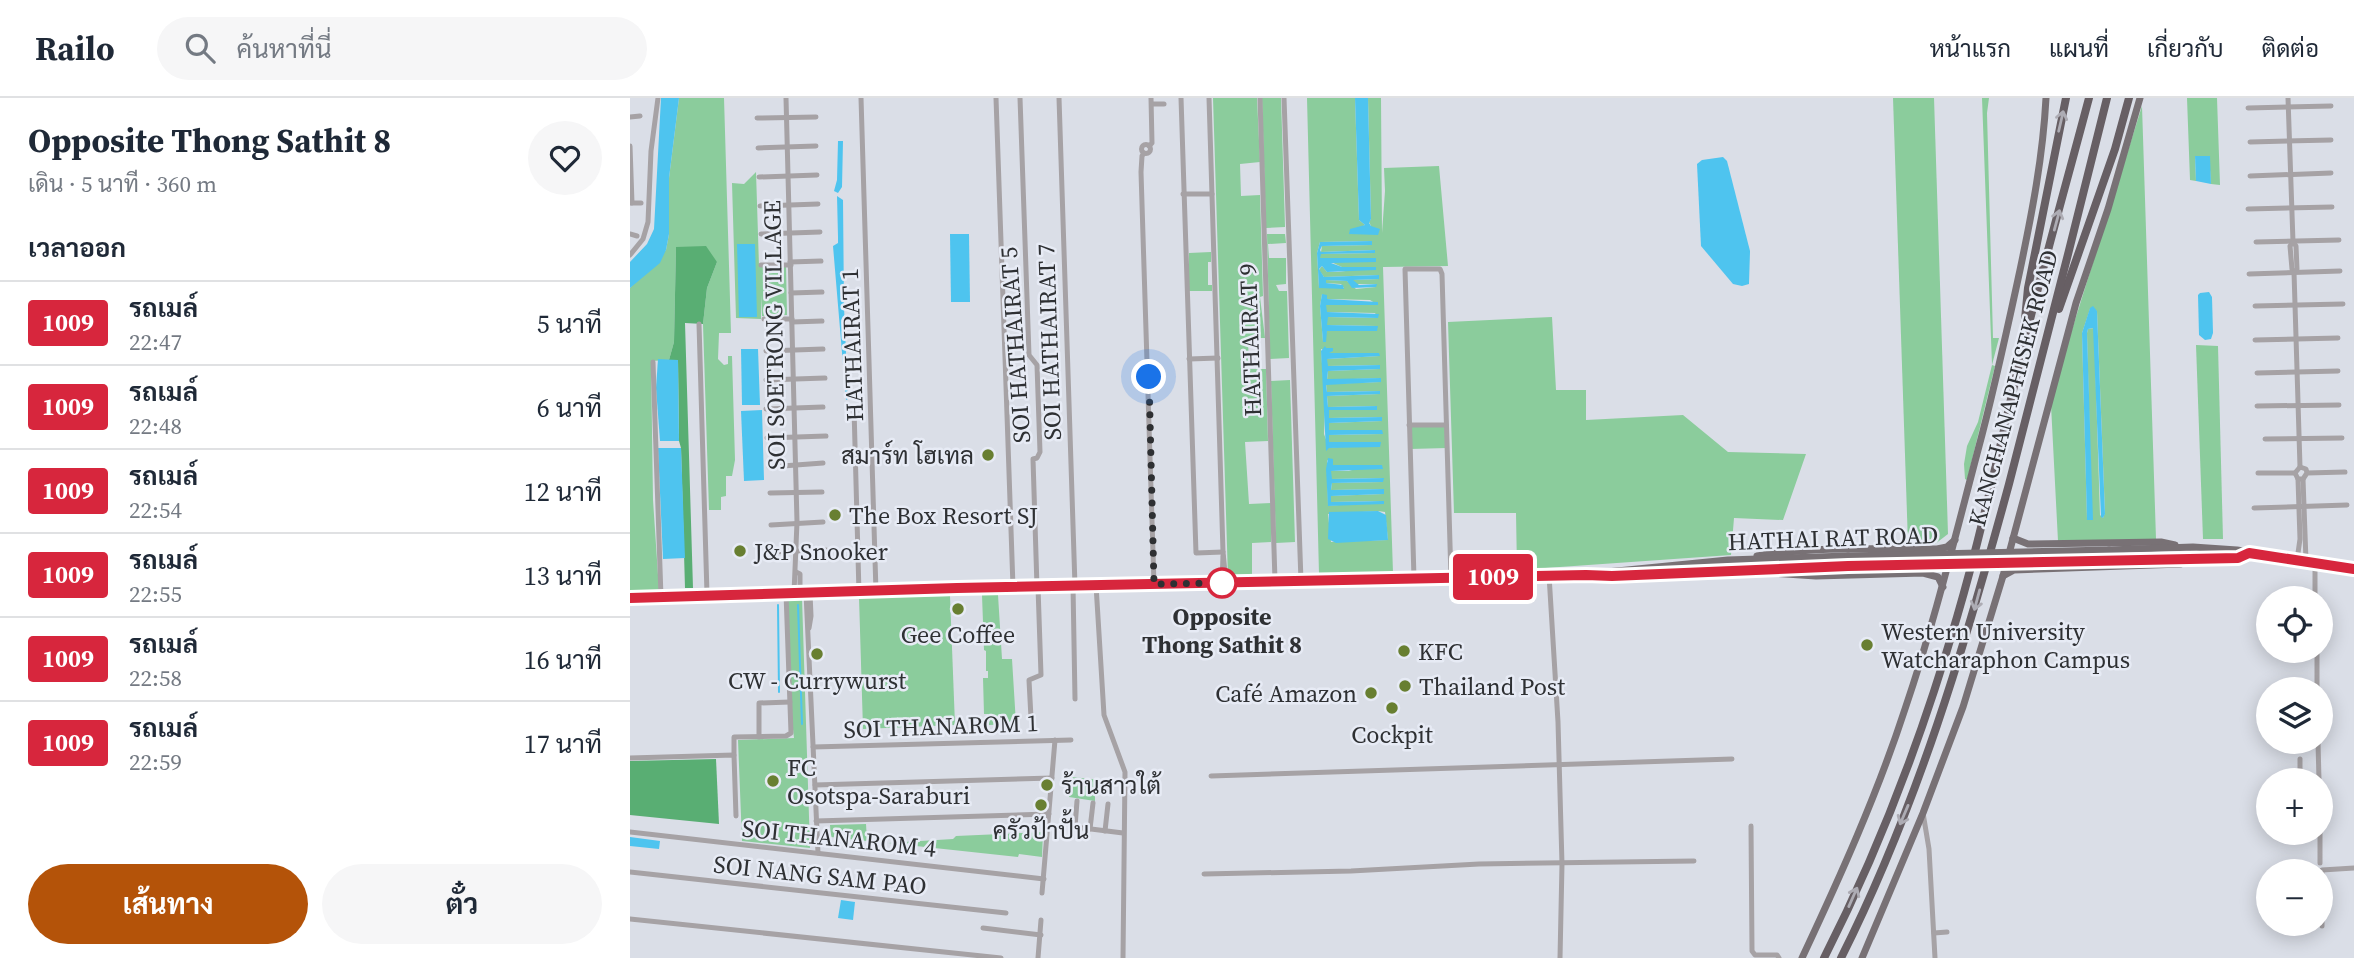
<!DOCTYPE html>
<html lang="th">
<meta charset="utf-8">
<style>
:root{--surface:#fff;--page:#f6f6f7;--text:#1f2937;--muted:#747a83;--line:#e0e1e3;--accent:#b45309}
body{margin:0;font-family:"Source Serif 4",Sarabun,serif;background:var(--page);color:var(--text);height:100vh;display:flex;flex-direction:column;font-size:26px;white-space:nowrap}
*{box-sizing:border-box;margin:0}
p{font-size:23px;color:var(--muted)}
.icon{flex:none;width:38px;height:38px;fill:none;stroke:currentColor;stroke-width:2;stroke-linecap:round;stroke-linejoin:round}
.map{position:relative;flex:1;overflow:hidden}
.drawer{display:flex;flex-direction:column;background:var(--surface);width:630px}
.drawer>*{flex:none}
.badge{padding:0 14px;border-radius:5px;font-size:24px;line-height:46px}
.buttons{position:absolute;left:1626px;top:488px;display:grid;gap:14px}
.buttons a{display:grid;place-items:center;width:77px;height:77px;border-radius:50%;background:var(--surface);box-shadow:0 4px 18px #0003;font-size:35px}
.you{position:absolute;width:35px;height:35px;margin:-18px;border:5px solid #fff;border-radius:50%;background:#1a73e8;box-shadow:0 0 0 10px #1a73e833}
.map>.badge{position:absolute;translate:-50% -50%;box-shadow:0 0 0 4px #fff}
h2{padding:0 28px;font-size:26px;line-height:63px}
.round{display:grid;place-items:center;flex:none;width:74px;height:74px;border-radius:37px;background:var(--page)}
.head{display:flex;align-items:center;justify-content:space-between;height:119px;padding:0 28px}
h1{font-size:33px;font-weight:700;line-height:52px}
.cta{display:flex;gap:14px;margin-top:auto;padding:14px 28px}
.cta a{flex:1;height:80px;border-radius:42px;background:var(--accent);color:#fff;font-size:28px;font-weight:700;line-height:80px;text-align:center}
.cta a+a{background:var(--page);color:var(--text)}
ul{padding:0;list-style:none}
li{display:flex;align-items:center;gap:21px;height:84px;padding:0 28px;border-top:2px solid var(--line)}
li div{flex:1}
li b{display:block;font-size:26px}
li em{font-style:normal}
li .badge{min-width:77px;font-weight:700;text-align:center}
header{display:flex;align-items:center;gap:42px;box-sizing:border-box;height:98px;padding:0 35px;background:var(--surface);border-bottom:2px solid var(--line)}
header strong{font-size:33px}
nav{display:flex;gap:38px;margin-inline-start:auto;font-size:24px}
.search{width:490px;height:63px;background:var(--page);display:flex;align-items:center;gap:18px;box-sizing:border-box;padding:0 24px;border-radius:38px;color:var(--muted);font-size:26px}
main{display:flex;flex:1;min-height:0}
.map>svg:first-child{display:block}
</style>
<header>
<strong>Railo</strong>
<div class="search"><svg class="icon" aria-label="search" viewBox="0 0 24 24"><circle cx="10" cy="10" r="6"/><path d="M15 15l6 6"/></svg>ค้นหาที่นี่</div>
<nav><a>หน้าแรก</a><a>แผนที่</a><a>เกี่ยวกับ</a><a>ติดต่อ</a></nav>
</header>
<main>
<section class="drawer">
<div class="head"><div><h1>Opposite Thong Sathit 8</h1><p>เดิน · 5 นาที · 360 m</p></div><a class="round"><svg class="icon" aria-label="heart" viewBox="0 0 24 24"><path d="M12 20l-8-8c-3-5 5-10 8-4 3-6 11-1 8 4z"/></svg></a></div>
<h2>เวลาออก</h2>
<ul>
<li><span class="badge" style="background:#d7263d;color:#fff">1009</span><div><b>รถเมล์</b><p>22:47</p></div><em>5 นาที</em></li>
<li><span class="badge" style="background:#d7263d;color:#fff">1009</span><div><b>รถเมล์</b><p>22:48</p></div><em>6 นาที</em></li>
<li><span class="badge" style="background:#d7263d;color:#fff">1009</span><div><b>รถเมล์</b><p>22:54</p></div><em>12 นาที</em></li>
<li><span class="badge" style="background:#d7263d;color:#fff">1009</span><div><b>รถเมล์</b><p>22:55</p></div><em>13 นาที</em></li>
<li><span class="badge" style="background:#d7263d;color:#fff">1009</span><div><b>รถเมล์</b><p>22:58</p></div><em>16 นาที</em></li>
<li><span class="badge" style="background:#d7263d;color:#fff">1009</span><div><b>รถเมล์</b><p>22:59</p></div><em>17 นาที</em></li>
</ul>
<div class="cta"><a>เส้นทาง</a><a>ตั๋ว</a></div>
</section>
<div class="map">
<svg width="1724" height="860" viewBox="0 0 1724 860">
<rect width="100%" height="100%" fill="#dadee7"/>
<g fill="#8bcc9c" fill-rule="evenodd">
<polygon points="49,0 94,0 101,235 89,235 88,261 94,267 98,266 98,258 102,258 105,362 102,378 96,378 96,398 91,399 91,412 79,412 73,226 77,190 87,164 46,149 44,244 39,262 21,263 23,402 29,492 0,493 0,190 36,152 39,136 39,80"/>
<polygon points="583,0 627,0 630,64 610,66 611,98 630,97 633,198 630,199 635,240 618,240 619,271 636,271 638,343 615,344 619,406 641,405 641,444 622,445 622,479 598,480"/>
<polygon points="632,0 651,0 655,129 636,130"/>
<path d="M677 0H725L729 122 735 127 731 129 741 128 739 124 741 121 738 0H751L752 135 755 93 754 70 809 68 818 168 753 169 763 475 689 476ZM742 143V147L692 148 691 154 744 152V155L690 156V160H746V164H701L712 169H746L708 174H697L692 168 689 172 694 179 748 177 749 181 722 182 726 186H746V189L726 191 717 183 696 182V185L711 186 714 190H689L687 155 690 144ZM692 196 697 201 740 202 748 207 696 206V214L745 215 748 220 697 219V227L747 228 697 233 693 243 690 208ZM691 251 700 253 697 255H748L749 258 697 261V268L749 267V271L698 273 697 282 750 280 751 284 696 286 697 294 750 293 749 296 697 298 698 309 746 308 747 311 699 312V320L752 319V323L698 325 699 332H752V336L699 337V344H751L699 350 694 336 695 309ZM697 362 703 367 722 373H701V381L753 380V384L702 385 701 392 754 391 753 396 700 398 701 404 753 403 698 408ZM748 413 755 414 758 442 701 444 698 416Z"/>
<polygon points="1263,0 1304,0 1318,436 1305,446 1278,446"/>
<polygon points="1352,0 1359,0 1357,15 1363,240 1369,240 1362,267 1365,268 1337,382 1335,381 1334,366 1337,348 1348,324 1362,267"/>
<polygon points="1557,0 1587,0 1590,87 1581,86 1579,58 1565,58 1566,83 1560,82"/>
<path d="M1512 8 1526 441 1428 443 1421 307 1440 238ZM1460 211 1467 213 1475 415 1473 420 1470 417 1464 230 1458 231 1457 235 1462 422 1457 421 1452 235Z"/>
<polygon points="126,74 129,168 156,168 157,217 132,218 131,197 131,221 106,220 102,85 114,86"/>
<polygon points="637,136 655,136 656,145 638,146 639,160 656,160 656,186 646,187 649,193 657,193 659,260 640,261"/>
<polygon points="581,154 581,164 578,164 578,187 582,187 582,193 559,193 559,155"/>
<polygon points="922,219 926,292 956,292 956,322 1053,317 1098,354 1176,356 1153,422 1104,420 1101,457 887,472 886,415 824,415 818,224"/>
<polygon points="1566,247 1588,248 1593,441 1573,441"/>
<polygon points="660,282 665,444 646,445 641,283"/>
<polygon points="779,327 816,327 817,350 780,351"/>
<polygon points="352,497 368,497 372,561 382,561 386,626 359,627 358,616 354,616 353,580 358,580 358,573 356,573 356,553 354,552"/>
<polygon points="320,498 325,627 233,631 229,499"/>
<polygon points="158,500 172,500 180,750 112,743 108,642 164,640 160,604"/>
<polygon points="441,679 472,682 472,689 465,689 465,703 439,699"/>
<polygon points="236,726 237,743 201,739 200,727"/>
<polygon points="413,734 412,759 389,756 388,759 258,745 323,741 326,738"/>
</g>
<g fill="#59ae73">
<polygon points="76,148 87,164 77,190 73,226 55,225 63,490 55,490 51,350 49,343 48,263 39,262 44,244 46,149"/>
<polygon points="86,661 89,726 0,717 0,663"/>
</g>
<g fill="#4ec4ef">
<polygon points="31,0 49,0 39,80 39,136 36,152 30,165 0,190 0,164 17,146 24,131"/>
<polygon points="725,0 738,0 741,121 739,125 741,128 750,131 748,137 719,136 720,131 735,127 729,122"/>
<polygon points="208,43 213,43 212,89 208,95 204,93 207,82"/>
<polygon points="1565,58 1580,58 1581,86 1566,83"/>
<polygon points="1093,59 1097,63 1120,153 1119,186 1112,188 1103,186 1071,148 1067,66 1072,62"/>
<polygon points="207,98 213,102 214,209 218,301 216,302 203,148 208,145 208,139"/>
<polygon points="320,136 339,136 340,204 321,204"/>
<polygon points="742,143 742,147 692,148 690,152 691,154 745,152 745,155 691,156 690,160 746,160 746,164 701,165 712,169 746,169 746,172 697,174 692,168 689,171 694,179 749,177 749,181 723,182 729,187 747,186 746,189 722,190 717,183 696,182 696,185 713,187 714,191 689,190 687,155 690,144"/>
<polygon points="107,146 125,146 127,219 109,219"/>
<polygon points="1579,194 1582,199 1583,235 1581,241 1575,242 1569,237 1568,197 1570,195"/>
<polygon points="692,196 697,197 697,201 748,204 748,207 696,207 697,214 749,216 748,220 698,219 697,227 748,228 747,233 697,233 696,244 693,244 690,208"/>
<polygon points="1463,208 1467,213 1475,416 1473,420 1471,419 1463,230 1458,231 1457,235 1463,422 1457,422 1452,235 1460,210"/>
<polygon points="695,248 696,250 703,250 703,253 699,255 749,255 750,258 697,261 698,268 750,267 750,271 698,273 697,281 751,280 751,284 696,287 697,294 750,293 750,296 697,298 698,309 747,308 747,312 699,312 699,320 752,319 752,323 699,325 699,332 752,332 753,336 699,337 699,344 751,344 750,349 699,350 696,353 691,253"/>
<polygon points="111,251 128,251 130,307 112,307"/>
<polygon points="28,261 48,262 49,343 30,343 26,290"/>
<polygon points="132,312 134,382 114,383 111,313"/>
<polygon points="28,350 51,350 55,460 33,461"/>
<polygon points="698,360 703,361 703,367 752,367 753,371 701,373 702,381 754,380 753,384 702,385 701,392 754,391 754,396 701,398 701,404 754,403 754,406 698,408 696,371"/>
<polygon points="748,413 756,417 758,442 706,445 698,441 699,414"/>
<polygon points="0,739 30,743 29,751 0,748"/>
<polygon points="211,802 225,804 223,822 208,820"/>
</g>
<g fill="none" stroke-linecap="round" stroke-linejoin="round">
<g stroke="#4ec4ef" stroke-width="2">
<polyline points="148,507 149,594"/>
<polyline points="168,507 172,626"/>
</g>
<g stroke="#a6a2a5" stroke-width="5">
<polyline points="156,0 167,424 164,495"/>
<polyline points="231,0 246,494"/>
<polyline points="366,0 383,489"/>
<polyline points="390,0 399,257 407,267 410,354 407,360 403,361 407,489"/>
<polyline points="429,0 445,488"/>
<polyline points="551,0 566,455 593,454"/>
<polyline points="579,0 593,454 596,485"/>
<polyline points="630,0 645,483"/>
<polyline points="654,0 671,483"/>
<polyline points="1658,0 1663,144 1660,148 1662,171 1664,174 1670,369"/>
<polyline points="522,6 534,6"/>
<polyline points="1618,10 1701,8"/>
<polyline points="0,19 10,18"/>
<polyline points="127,20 186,19"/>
<polyline points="1620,44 1701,42"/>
<circle cx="516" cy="51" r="4.5"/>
<polyline points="0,48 2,105"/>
<polyline points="519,48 522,45 521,0"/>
<polyline points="128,50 186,48"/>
<polyline points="514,55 512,58 511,74 524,486"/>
<polyline points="1620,78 1701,75"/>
<polyline points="129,79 187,77"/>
<polyline points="553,96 582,96"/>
<polyline points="0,105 11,105"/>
<polyline points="130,108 188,106"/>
<polyline points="1618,111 1702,109"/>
<polyline points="0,136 7,138"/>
<polyline points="131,136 190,134"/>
<polyline points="1626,144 1709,142"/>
<polyline points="1663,144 1666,148 1667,171 1664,174"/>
<polyline points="0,157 13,141 18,124 21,53 28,0"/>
<polyline points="160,164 191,163"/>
<polyline points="131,167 161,167"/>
<polyline points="1619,176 1710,173"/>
<polyline points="161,195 192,194"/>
<polyline points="1625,208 1713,206"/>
<polyline points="134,221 162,221"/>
<polyline points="162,224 192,223"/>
<polyline points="69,226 77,496"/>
<polyline points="1625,242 1708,240"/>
<polyline points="136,253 193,251"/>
<polyline points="559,261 588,260"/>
<polyline points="23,264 31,499"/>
<polyline points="1627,275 1708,273"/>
<polyline points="136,282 195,280"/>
<polyline points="1627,308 1709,307"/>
<polyline points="224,310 229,495"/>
<polyline points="136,311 193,309"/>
<polyline points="779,327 816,327"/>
<polyline points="137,340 196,338"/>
<polyline points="1635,341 1712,340"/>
<polyline points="139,369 193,365"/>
<polyline points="1628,375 1665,375"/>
<polyline points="1677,375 1676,371 1670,369 1665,375 1668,381 1673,381 1677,375 1715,374"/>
<polyline points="1673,381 1676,463"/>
<polyline points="140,395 192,394"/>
<polyline points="1624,410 1717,407"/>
<polyline points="141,427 193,424"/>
<polyline points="139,454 196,452"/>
<polyline points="1667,462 1670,441 1668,381"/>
<polyline points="1685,464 1685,500"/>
<polyline points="166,474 170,476 170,495"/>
<polyline points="919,477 928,624 932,766 930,860"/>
<polyline points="784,480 775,171 810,171 812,176 821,480"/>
<polyline points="592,485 593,458"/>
<polyline points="466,487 474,617 495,674 493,860"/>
<polyline points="443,488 445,601"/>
<polyline points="176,495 188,755"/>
<polyline points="179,530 181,518 180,495"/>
<polyline points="1687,553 1687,592"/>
<polyline points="401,620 399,582 411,577 408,489"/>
<polyline points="129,639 129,605 160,604"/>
<polyline points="1688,644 1689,682"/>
<polyline points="183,649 441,642"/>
<polyline points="104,657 104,639 156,638 161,635 156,495"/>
<polyline points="0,660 104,657 106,718"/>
<polyline points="1670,661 1670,682"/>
<polyline points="581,678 1102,661"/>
<polyline points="185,687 422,680"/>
<polyline points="447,703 445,729 493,735"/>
<polyline points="1293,715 1299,751 1305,860"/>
<polyline points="186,723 419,716"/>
<polyline points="1121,728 1122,853 1125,857 1147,857 1149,860"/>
<polyline points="460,731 463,705"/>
<polyline points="475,733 478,706"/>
<polyline points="0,734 414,781"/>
<polyline points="1690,735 1690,765"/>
<polyline points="0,774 376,815"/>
<polyline points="574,776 721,773 849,766 1064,763"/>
<polyline points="412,795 425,642"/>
<polyline points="0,821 371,860"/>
<polyline points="1692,828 1692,772 1724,770"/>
<polyline points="353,830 411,837"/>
<polyline points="1304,835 1317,834"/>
<polyline points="408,860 411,822"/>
</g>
<g stroke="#787175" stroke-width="7">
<polyline points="1383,440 1398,446 1531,444 1545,447"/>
<polyline points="1479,452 1563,449 1607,452 1724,471"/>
<path d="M1127 458C1185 448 1247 451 1307 451L1317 449 1325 442"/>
<polyline points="1480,462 1608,460 1619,455"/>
<polyline points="967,475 1098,462 1218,458"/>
<polyline points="1142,475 1186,478 1293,475 1308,479 1313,489"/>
<polyline points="1373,478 1384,472 1551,466 1561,459"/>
<polyline points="0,500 956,477 982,478 1218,468"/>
<path d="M1172 860C1210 779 1247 697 1275 611 1304 526 1325 439 1348 352 1364 293 1377 232 1390 172 1402 115 1413 58 1416 0"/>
<polyline points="1232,860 1293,715 1333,609 1373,478 1446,205 1478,111 1510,0"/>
</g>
<g stroke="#675f64" stroke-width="8">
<polyline points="1429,211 1485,51 1499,0"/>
<polyline points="1394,232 1398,190 1436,0"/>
<path d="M1194 860C1249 752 1293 636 1327 519 1352 434 1370 348 1390 262 1411 174 1436 87 1459 0"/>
<path d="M1211 860C1287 709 1335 548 1379 386 1413 257 1445 129 1477 0"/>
</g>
<g stroke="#787175" stroke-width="7">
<polyline points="1218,458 1479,452"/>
<polyline points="1218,468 1480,462"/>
</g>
</g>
<defs><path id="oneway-shaft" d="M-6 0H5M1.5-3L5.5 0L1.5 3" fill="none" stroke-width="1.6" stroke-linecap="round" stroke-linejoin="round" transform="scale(1.75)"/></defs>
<g stroke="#adacb4">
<use href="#oneway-shaft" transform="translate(1431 23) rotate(-77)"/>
<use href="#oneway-shaft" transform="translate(1427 122) rotate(-75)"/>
<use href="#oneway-shaft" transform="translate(1347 502) rotate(105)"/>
<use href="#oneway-shaft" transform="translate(1274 717) rotate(113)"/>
<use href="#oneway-shaft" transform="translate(1223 799) rotate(-66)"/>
</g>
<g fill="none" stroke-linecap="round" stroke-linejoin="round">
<defs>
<polyline id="line" points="0,500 327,490 956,477 982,478 1218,468 1608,460 1619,455 1724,471"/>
</defs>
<use href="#line" stroke="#fff" stroke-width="16"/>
<use href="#line" stroke="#d7263d" stroke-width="10"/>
<polyline stroke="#2e3033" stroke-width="7" stroke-dasharray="0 12.6" points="519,279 524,486 592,485"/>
</g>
<g fill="#687f31" stroke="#e7ebf5" stroke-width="2.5">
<circle cx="358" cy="357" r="7"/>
<circle cx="205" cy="417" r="7"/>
<circle cx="110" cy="453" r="7"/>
<circle cx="328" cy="511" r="7"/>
<circle cx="1237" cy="547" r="7"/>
<circle cx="774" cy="553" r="7"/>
<circle cx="187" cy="556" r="7"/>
<circle cx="775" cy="588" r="7"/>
<circle cx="741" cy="595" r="7"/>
<circle cx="762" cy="610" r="7"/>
<circle cx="143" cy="683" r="7"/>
<circle cx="417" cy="687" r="7"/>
<circle cx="411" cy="707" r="7"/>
</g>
<circle fill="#fff" stroke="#d7263d" stroke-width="3.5" cx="592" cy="485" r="14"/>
<g text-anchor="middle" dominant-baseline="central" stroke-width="5" stroke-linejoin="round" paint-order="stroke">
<g font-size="24" fill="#2e3033" stroke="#e7ebf5">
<text transform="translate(144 237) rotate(-91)">SOI SOETRONG VILLAGE</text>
<text transform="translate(620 242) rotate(-92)">HATHAIRAT 9</text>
<text transform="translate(419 244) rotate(-92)">SOI HATHAIRAT 7</text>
<text transform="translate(222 247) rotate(-92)">HATHAIRAT 1</text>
<text transform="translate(385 247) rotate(-94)">SOI HATHAIRAT 5</text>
<text transform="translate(1383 290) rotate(-75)">KANCHANAPHISEK ROAD</text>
<text transform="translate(1203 440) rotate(-2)">HATHAI RAT ROAD</text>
<text transform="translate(311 628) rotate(-2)">SOI THANAROM 1</text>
<text transform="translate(209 740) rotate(6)">SOI THANAROM 4</text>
<text transform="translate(190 777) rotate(6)">SOI NANG SAM PAO</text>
</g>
<g font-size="24" fill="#2e3033" stroke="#e7ebf5" text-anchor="start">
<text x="344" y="357" text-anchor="end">สมาร์ท โฮเทล</text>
<text x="219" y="417">The Box Resort SJ</text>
<text x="124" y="453">J&amp;P Snooker</text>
<text x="1251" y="533">Western University<tspan x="1251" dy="28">Watcharaphon Campus</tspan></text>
<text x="328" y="536" text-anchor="middle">Gee Coffee</text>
<text x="788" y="553">KFC</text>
<text x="187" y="582" text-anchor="middle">CW - Currywurst</text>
<text x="789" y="588">Thailand Post</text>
<text x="727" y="595" text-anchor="end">Café Amazon</text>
<text x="762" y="636" text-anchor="middle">Cockpit</text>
<text x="157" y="669">FC<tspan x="157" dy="28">Osotspa-Saraburi</tspan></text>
<text x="431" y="687">ร้านสาวใต้</text>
<text x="411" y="732" text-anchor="middle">ครัวป้าปั้น</text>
</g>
<g font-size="24" font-weight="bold" fill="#2e3033" stroke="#e7ebf5">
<text x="592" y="518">Opposite<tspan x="592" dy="28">Thong Sathit 8</tspan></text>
</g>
</g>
</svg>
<div class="buttons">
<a><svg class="icon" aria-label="locate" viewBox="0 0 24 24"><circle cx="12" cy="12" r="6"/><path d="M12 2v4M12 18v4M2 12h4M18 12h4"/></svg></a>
<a><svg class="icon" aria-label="layers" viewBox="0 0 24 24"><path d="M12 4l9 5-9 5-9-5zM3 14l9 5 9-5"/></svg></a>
<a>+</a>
<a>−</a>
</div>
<div class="you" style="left:519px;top:279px"></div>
<b class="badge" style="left:863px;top:479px;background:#d7263d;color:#fff">1009</b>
</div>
</main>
